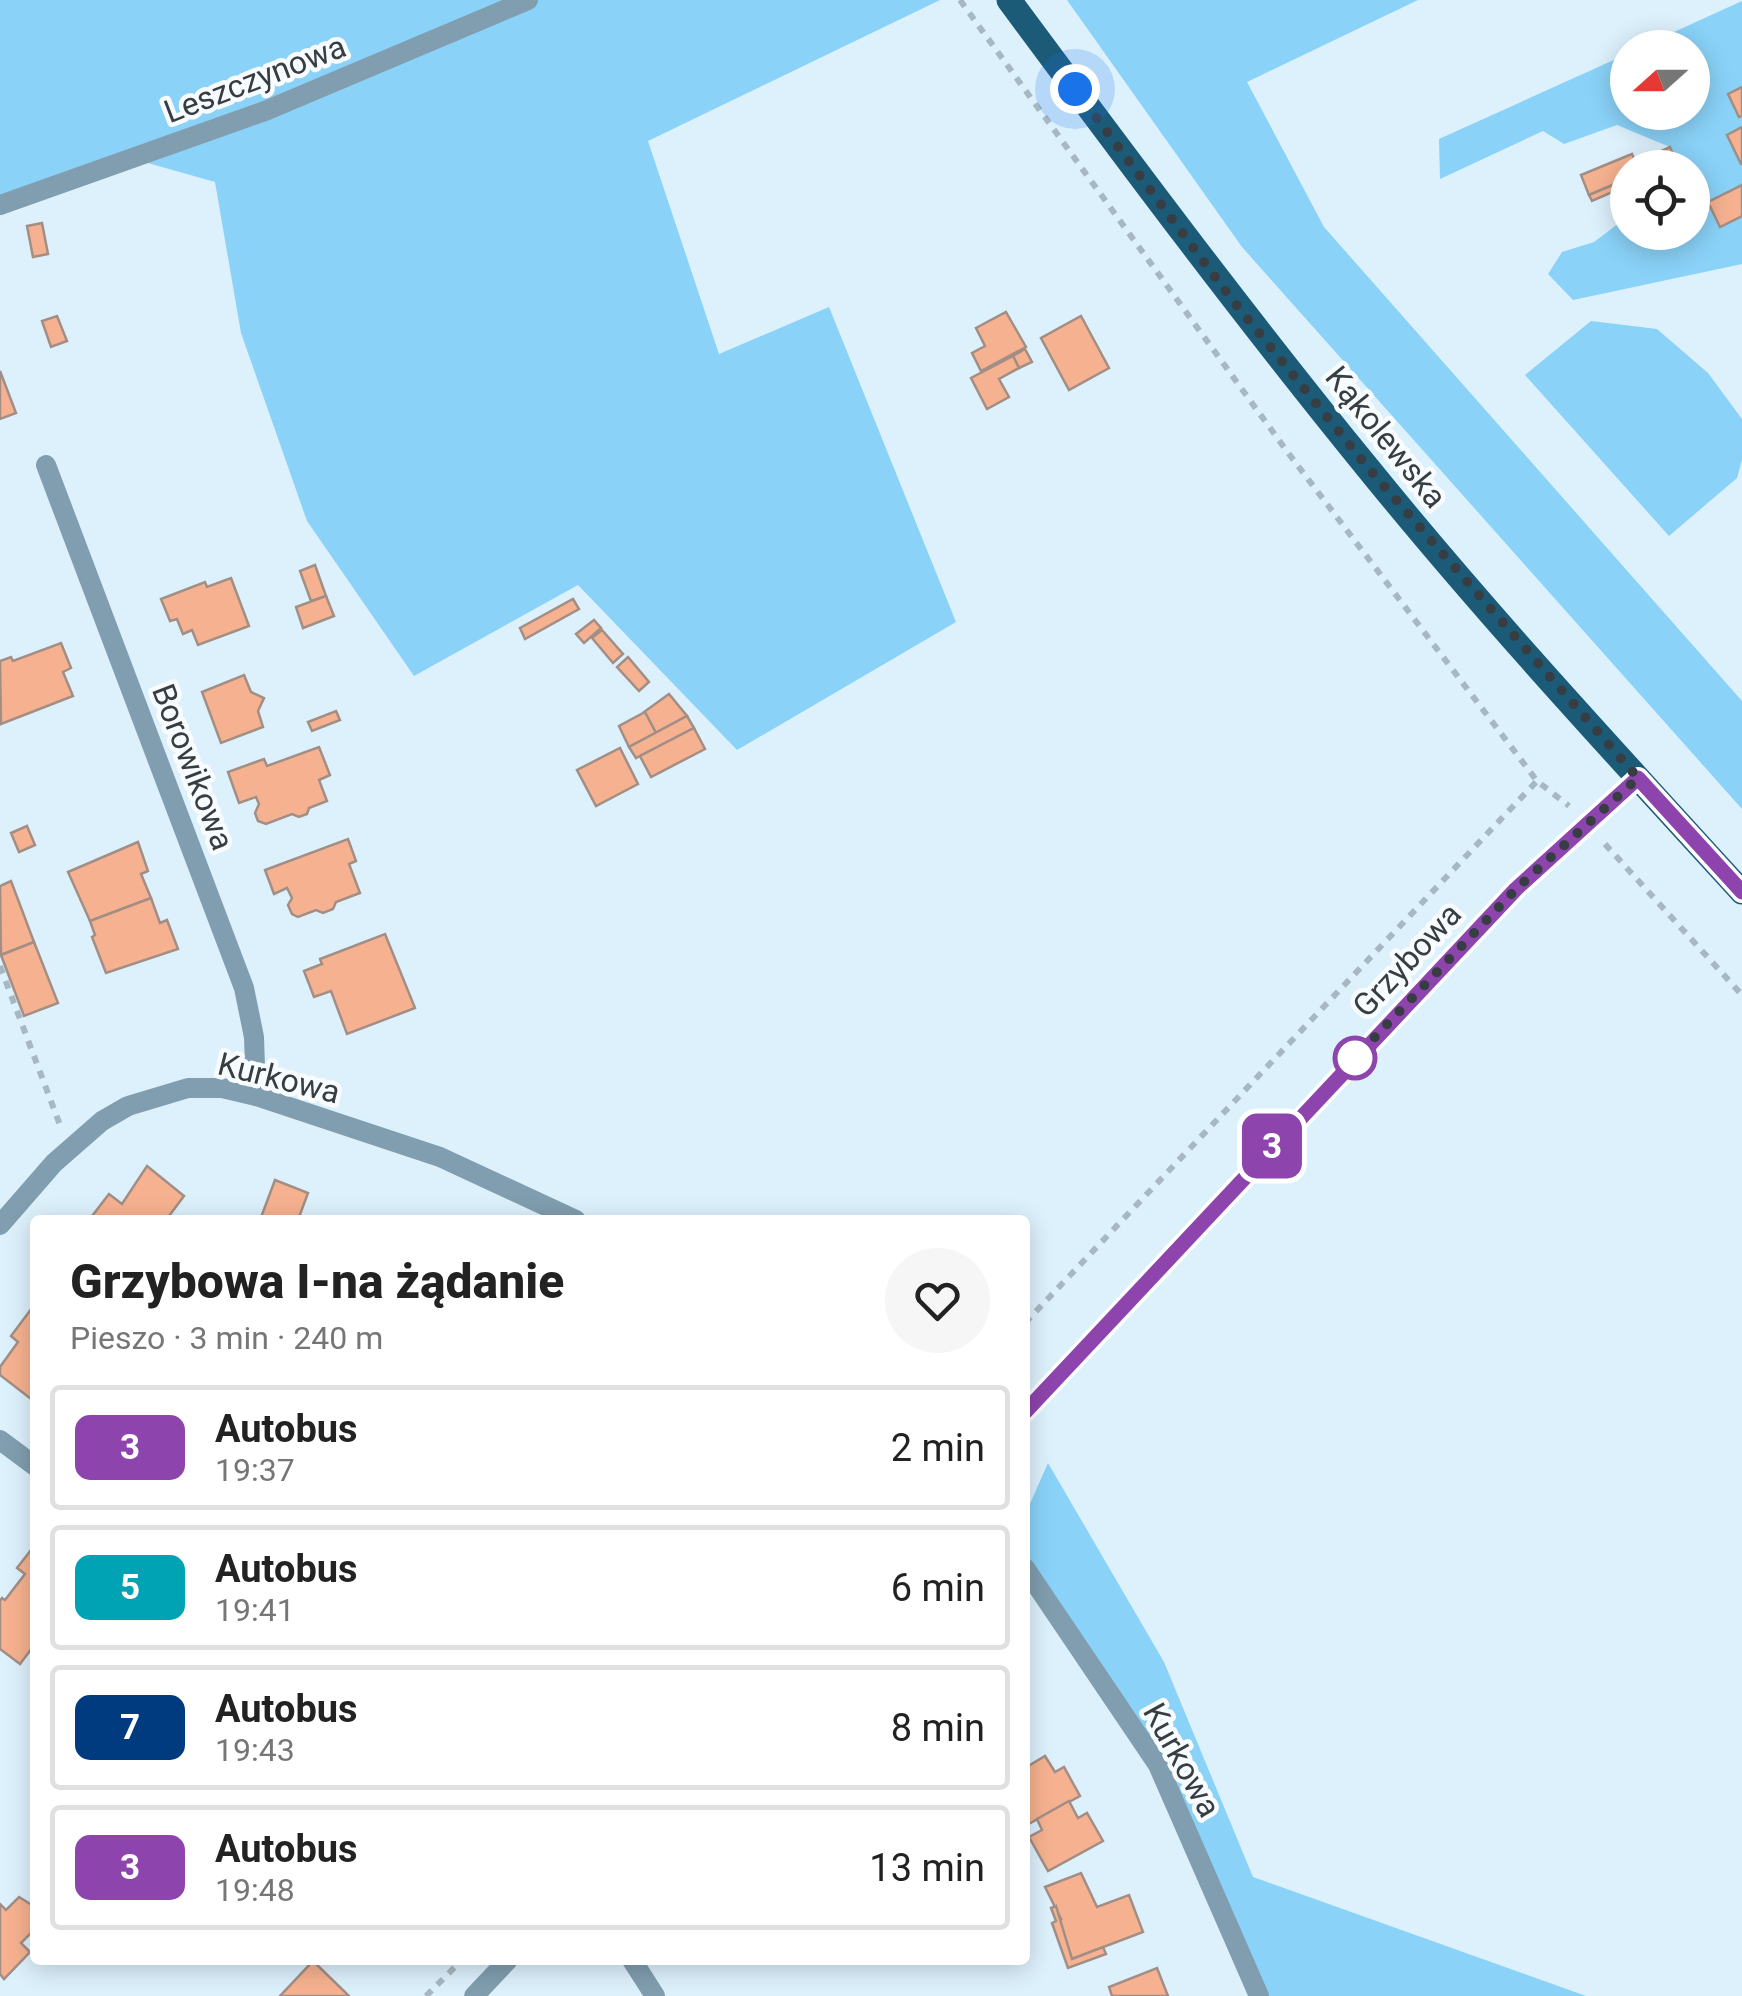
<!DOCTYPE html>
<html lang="pl">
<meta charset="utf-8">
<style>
:root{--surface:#fff;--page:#f6f6f6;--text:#222;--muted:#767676;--line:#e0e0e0}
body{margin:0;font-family:Roboto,sans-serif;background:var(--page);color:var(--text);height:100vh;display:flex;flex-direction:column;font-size:38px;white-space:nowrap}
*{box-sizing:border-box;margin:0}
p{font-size:32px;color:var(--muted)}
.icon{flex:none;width:55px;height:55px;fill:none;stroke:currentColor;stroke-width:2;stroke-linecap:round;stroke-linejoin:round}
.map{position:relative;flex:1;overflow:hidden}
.side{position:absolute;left:30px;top:1215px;width:1000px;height:750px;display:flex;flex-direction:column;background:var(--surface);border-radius:10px;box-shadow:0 5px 25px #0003}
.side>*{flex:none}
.badge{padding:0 20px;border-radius:15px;font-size:35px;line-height:65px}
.needle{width:65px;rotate:249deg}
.tools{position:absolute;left:1610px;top:30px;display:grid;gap:20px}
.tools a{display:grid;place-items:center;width:100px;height:100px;border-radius:50%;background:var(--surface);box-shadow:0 5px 25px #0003;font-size:50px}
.you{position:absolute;width:50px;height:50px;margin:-25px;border:8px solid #fff;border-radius:50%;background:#1a73e8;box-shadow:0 0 0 15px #1a73e833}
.map>.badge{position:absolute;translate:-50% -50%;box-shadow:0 0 0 5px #fff}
.round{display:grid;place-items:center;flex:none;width:105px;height:105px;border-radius:52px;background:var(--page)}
.head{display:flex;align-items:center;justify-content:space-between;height:170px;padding:0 40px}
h1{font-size:48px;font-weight:800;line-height:75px}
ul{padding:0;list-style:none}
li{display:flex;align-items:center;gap:30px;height:125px;margin:0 20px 15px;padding:0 20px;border:5px solid var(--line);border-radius:10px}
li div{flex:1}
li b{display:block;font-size:38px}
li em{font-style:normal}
li .badge{min-width:110px;font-weight:700;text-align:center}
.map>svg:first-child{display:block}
</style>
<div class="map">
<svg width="1742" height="1996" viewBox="0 0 1742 1996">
<rect width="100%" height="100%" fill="#ddf1fd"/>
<g fill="#8ad2f8">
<polygon points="0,0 517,0 160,144 0,199"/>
<polygon points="528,0 940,0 648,141 719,354 829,307 956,622 737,750 578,585 414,676 307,521 241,333 215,182 130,158"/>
<polygon points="1067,0 1418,0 1247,82 1324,227 1742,701 1742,809 1242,247"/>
<polygon points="1742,1 1742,185 1708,202 1720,226 1742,216 1742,264 1573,300 1548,274 1562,252 1594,242 1627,217 1628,232 1692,232 1692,168 1679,167 1670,147 1617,125 1564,144 1543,131 1440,179 1439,139 1627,54 1628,112 1692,112 1692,48 1641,47"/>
<polygon points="1591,321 1657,329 1708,373 1742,419 1742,460 1737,478 1669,536 1525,375"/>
<polygon points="1048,1463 1164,1662 1253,1877 1586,1996 1259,1996 1158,1765 1025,1571 1025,1515"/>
</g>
<g fill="#f6b290" stroke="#a28e85" stroke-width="2.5">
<polygon points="1742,87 1742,116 1739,117 1728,94"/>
<polygon points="1742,127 1742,164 1741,164 1727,135"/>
<polygon points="1670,147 1679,168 1658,168 1653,155"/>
<polygon points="1632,154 1638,168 1628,168 1628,179 1589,195 1581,175"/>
<polygon points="1628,179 1628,190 1619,194 1615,184"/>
<polygon points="1615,184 1617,190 1592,201 1589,195"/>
<polygon points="1742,185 1742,216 1720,227 1708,202"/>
<polygon points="42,223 48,254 33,257 27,226"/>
<polygon points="1006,312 1026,347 981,371 972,353 985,346 976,328"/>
<polygon points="57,316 67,341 51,347 42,321"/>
<polygon points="1081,316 1109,368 1069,390 1041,338"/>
<polygon points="1025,349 1032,362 1019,368 1013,356"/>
<polygon points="1013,356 1019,368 999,379 1009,397 987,409 971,378"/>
<polygon points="0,371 16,413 0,419"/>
<polygon points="315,565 326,596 311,601 300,571"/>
<polygon points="231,578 249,626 198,645 192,630 183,634 177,619 170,621 161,599 205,582 207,587"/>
<polygon points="326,596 334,616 303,628 296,607"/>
<polygon points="573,599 579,609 525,639 520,628"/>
<polygon points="594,620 601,628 584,643 576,634"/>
<polygon points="602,630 623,654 613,663 592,638"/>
<polygon points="61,643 71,668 63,672 73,696 1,724 0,661 11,657 13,661"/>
<polygon points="628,657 649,682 639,691 617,667"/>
<polygon points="244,675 251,692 264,698 258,711 263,727 221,743 202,692"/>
<polygon points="669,694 687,716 656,733 644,712"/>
<polygon points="336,711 340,720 312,731 308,722"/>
<polygon points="645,712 656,733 629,747 619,726"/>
<polygon points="687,716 694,728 636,758 629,747"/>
<polygon points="694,728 705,749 651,777 640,756"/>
<polygon points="319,747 330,775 319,780 327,801 309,808 307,814 299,817 292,814 266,824 258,821 255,813 259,804 256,797 239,803 228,772 264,759 267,766"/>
<polygon points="620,748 638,784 596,806 577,770"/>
<polygon points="27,826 35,845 19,852 11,833"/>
<polygon points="348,839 356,861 349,864 360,893 336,902 333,909 323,913 316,910 298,917 292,914 288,905 292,898 287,888 274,894 265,870"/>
<polygon points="138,842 148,871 141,874 151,898 90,921 68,872"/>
<polygon points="11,881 34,942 1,955 0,886"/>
<polygon points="151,898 160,923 167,920 178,949 106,973 92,937 95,935 90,921"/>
<polygon points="385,934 415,1008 347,1034 331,991 314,997 304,971 322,964 320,959"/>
<polygon points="34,942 58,1003 24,1016 1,955"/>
<polygon points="147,1166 184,1196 166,1220 89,1220 109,1194 122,1204"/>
<polygon points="275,1180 308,1193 298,1220 260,1220"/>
<polygon points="35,1304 35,1402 0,1375 0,1367 18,1342 11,1336"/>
<polygon points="35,1545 35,1644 20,1664 0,1649 0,1601 2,1598 5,1600 25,1574 17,1568"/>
<polygon points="1045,1756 1055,1772 1064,1767 1080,1796 1025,1826 1025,1768"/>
<polygon points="1069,1801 1078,1818 1087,1813 1103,1841 1048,1871 1029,1837 1042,1830 1037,1819"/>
<polygon points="1081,1873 1097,1907 1129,1895 1143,1932 1072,1959 1058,1920 1061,1919 1045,1887"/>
<polygon points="19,1897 35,1907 35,1929 21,1943 30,1952 4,1979 0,1974 0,1904 6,1910"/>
<polygon points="1056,1906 1072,1959 1103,1947 1106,1954 1068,1968 1052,1923 1056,1921 1051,1908"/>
<polygon points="313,1961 349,1996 280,1996"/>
<polygon points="1157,1968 1168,1996 1112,1996 1109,1987"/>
</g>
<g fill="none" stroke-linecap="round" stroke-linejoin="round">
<g stroke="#a8b8c2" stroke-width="6" stroke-dasharray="8 8" stroke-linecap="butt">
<polyline points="960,0 1286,450 1537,781 1569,806"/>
<polyline points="1605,844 1742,995"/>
<polyline points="0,966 60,1125"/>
<polyline points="1025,1323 1537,781"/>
<polyline points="426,1996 462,1960"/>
</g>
<g stroke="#809eaf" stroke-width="20">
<polyline points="0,205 265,111 528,0"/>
<polyline points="46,465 244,988 254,1037 256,1096"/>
<polyline points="0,1225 54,1163 102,1121 128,1106 188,1088 222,1088 256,1096 440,1157 576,1220"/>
<polyline points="1025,1411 1516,889 1638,778"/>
<polyline points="0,1440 35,1466"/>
<polyline points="1025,1568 1158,1765 1259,1996"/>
<polyline points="632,1960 655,1996"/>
<polyline points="474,1996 508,1960"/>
</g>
<path stroke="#1c5b78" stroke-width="25" d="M1009 0C1126 158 1243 315 1367 467 1486 614 1615 753 1742 892"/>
</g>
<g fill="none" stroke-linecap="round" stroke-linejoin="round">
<defs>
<polyline id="line" points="1025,1412 1516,889 1638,778 1742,892"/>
</defs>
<use href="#line" stroke="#fff" stroke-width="22"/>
<use href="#line" stroke="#8e44ad" stroke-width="15"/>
<polyline stroke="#363e43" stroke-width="10" stroke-dasharray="0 18" points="1075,89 1230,297 1370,470 1638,778 1516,889 1355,1058"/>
</g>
<circle fill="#fff" stroke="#8e44ad" stroke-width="5" cx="1355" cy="1058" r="20"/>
<g text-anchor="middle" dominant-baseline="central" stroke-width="9" stroke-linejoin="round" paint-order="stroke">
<g font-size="32" fill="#363e43" stroke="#f8fcfe">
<text transform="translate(255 79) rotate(-21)">Leszczynowa</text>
<text transform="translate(1386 437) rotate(51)">Kąkolewska</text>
<text transform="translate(193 767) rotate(69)">Borowikowa</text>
<text transform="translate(1407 960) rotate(-47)">Grzybowa</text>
<text transform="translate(279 1078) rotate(14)">Kurkowa</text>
<text transform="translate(1182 1760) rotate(61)">Kurkowa</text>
</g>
</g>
</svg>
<div class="tools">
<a><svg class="needle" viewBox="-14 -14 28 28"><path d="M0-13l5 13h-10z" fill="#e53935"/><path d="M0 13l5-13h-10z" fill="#767676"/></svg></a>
<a><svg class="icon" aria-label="locate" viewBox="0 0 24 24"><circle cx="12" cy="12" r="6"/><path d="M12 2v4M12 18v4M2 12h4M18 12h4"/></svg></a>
</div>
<div class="you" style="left:1075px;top:89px"></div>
<b class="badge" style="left:1272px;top:1146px;background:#8e44ad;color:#fff">3</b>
<section class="side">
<div class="head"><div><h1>Grzybowa I-na żądanie</h1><p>Pieszo · 3 min · 240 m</p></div><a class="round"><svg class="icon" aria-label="heart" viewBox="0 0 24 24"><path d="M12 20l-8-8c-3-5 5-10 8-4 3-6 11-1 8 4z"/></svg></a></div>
<ul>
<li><span class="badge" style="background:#8e44ad;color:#fff">3</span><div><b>Autobus</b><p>19:37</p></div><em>2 min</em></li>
<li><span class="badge" style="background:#00a3b4;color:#fff">5</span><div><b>Autobus</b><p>19:41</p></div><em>6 min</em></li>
<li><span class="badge" style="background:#003b80;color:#fff">7</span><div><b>Autobus</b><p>19:43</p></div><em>8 min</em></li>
<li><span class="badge" style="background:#8e44ad;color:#fff">3</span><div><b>Autobus</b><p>19:48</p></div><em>13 min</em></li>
</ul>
</section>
</div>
